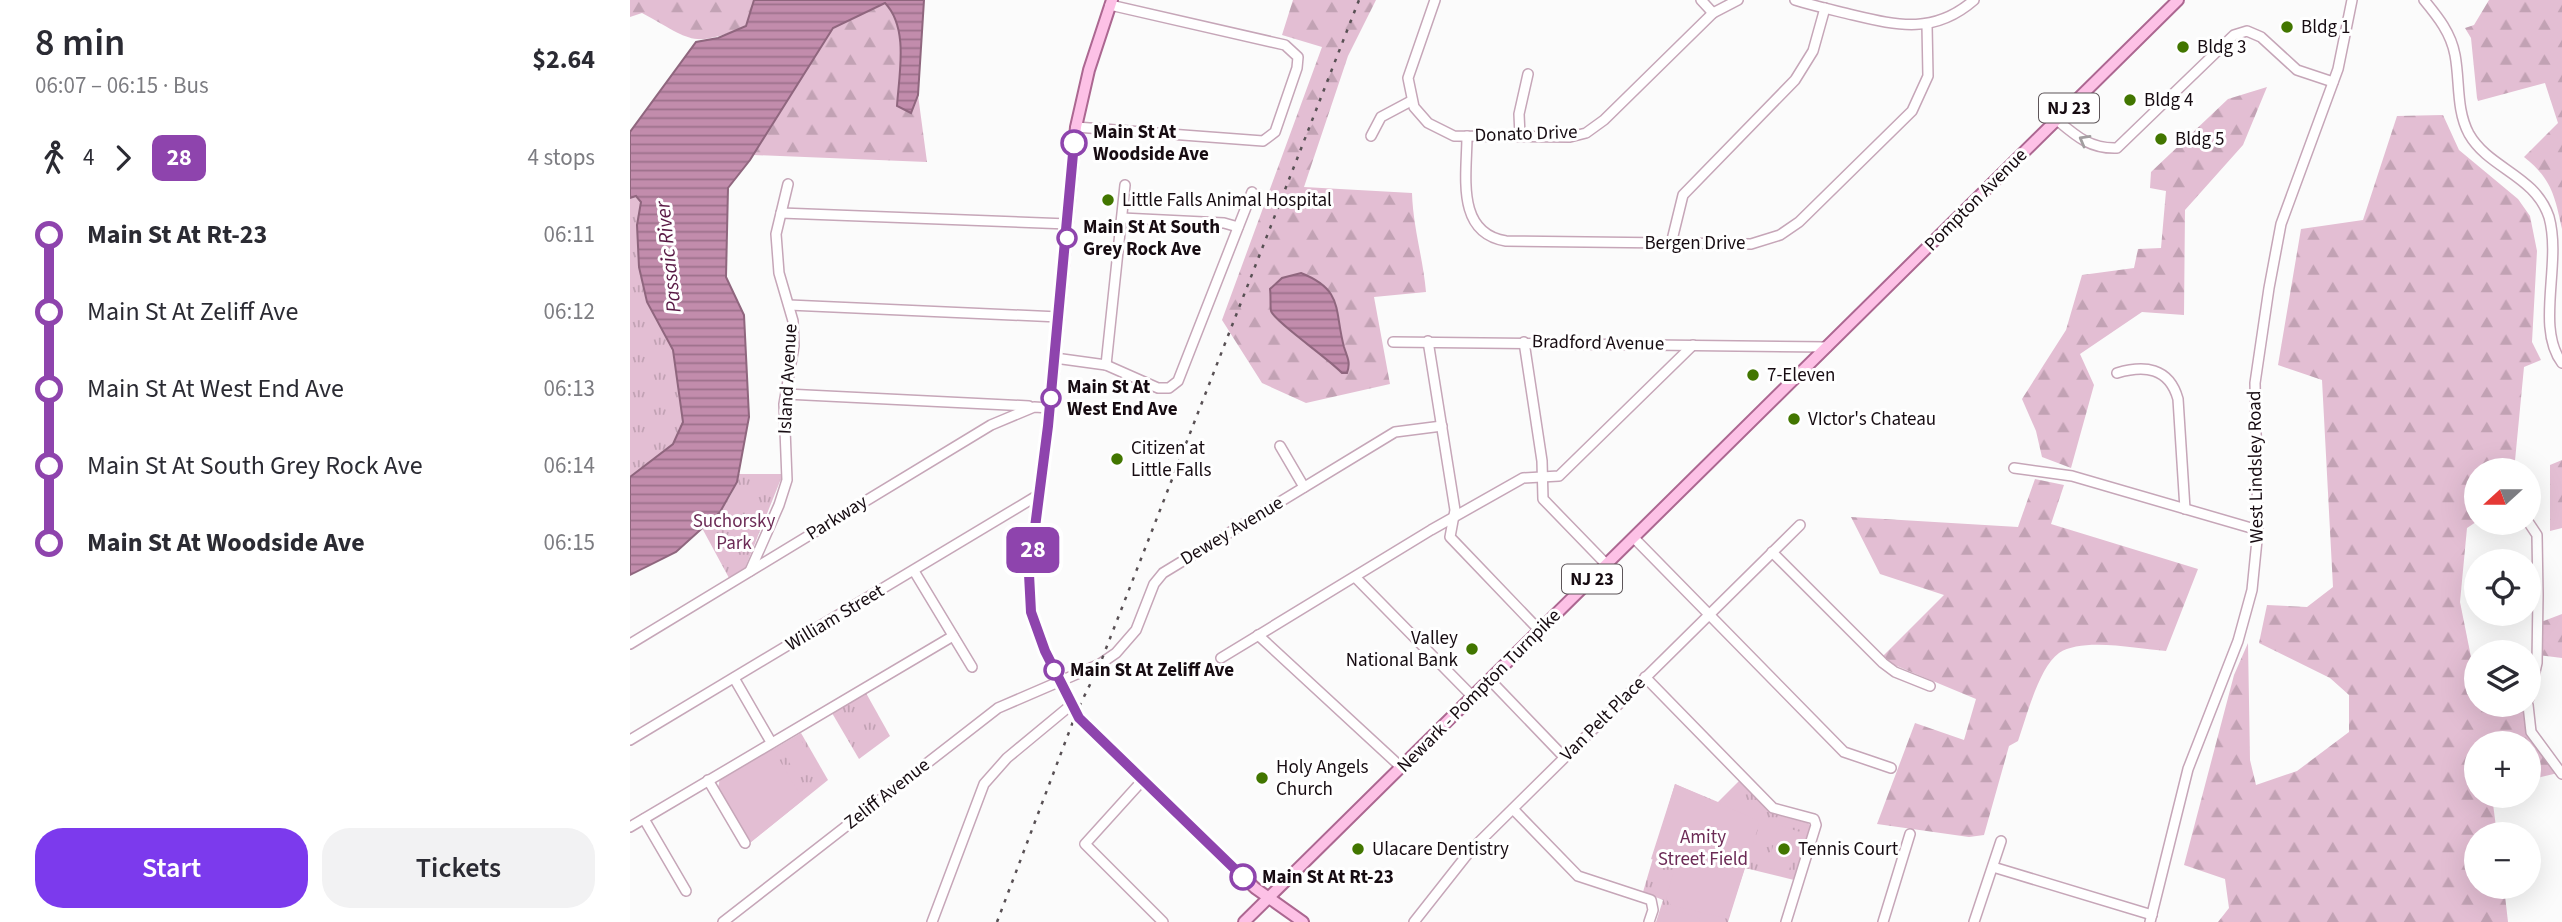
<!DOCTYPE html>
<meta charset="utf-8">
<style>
:root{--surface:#fff;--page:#f2f2f3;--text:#2b2b33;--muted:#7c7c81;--accent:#7c3aed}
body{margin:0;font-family:"Source Sans 3",sans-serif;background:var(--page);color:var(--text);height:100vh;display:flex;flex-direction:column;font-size:26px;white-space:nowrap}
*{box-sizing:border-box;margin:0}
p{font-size:23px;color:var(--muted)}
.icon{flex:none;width:38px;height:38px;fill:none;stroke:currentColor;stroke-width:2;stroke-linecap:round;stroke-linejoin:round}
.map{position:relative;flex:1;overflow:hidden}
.sheet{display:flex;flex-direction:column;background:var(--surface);width:630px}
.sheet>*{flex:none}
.badge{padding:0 14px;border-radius:10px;font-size:24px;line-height:46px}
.needle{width:46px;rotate:249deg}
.fabs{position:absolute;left:1834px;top:458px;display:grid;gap:14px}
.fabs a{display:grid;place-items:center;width:77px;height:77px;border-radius:50%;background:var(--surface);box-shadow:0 7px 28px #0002;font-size:35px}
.map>.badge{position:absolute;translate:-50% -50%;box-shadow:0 0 0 4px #fff}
.legs{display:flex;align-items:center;gap:10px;height:77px;padding:0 35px;font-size:23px}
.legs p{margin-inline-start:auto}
.overview{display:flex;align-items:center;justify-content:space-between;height:119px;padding:0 35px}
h1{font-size:38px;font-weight:600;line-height:52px}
.button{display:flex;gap:14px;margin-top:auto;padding:14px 35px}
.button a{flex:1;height:80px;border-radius:28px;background:var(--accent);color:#fff;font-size:28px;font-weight:600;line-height:80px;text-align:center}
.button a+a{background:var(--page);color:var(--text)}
ul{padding:0 35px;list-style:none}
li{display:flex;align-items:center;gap:24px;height:77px;font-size:26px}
li i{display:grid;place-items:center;width:10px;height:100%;margin:0 9px;background:currentColor}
li i::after{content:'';width:18px;height:18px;margin:-9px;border:5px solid;border-radius:50%;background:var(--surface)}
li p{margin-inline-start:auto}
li:first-child i{background:linear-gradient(#0000 50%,currentColor 0)}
li:last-child i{background:linear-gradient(currentColor 50%,#0000 0)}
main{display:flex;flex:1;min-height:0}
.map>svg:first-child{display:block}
</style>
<main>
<section class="sheet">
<div class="overview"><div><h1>8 min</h1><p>06:07 – 06:15 · Bus</p></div><b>$2.64</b></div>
<div class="legs"><svg class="icon" aria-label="walk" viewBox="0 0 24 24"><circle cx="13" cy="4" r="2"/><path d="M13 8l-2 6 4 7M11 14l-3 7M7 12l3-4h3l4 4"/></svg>4<svg class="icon" aria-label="forward" viewBox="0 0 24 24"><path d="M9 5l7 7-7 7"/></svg><b class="badge" style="background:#8e44ad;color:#fff">28</b><p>4 stops</p></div>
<ul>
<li><i style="color:#8e44ad"></i><b>Main St At Rt-23</b><p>06:11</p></li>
<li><i style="color:#8e44ad"></i><span>Main St At Zeliff Ave</span><p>06:12</p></li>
<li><i style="color:#8e44ad"></i><span>Main St At West End Ave</span><p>06:13</p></li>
<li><i style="color:#8e44ad"></i><span>Main St At South Grey Rock Ave</span><p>06:14</p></li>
<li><i style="color:#8e44ad"></i><b>Main St At Woodside Ave</b><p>06:15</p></li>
</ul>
<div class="button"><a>Start</a><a>Tickets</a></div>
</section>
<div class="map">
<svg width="1932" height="922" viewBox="0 0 1932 922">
<defs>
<pattern id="forest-firs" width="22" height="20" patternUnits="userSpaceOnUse" patternTransform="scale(1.75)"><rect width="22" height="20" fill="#e3bed3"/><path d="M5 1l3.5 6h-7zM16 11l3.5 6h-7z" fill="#c2a2b4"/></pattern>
<pattern id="park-tufts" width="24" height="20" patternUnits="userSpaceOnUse" patternTransform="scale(1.75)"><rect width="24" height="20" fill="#e3bed3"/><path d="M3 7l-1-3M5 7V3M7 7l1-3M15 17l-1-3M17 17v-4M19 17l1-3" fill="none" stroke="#c2a2b4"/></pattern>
<pattern id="water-rules" width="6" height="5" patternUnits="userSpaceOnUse" patternTransform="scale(1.75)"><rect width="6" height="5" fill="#c28cac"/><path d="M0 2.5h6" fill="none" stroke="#9d718b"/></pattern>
</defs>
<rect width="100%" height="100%" fill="#fbfbfb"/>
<g fill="url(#forest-firs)">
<path d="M0 0H124L116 26C61 49 62 40 12 13L0 17Z"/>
<path d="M663 0H746L718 56 674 187 782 193C783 227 793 258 796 292L744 297 760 384 676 403 632 383 592 320 692 47 652 35Z"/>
<path d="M1859 0H1932V229C1925 196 1921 178 1894 157L1928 123 1915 83 1848 101 1847 98 1841 38 1835 28 1844 25Z"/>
<path d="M255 3C279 28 269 74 268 106L281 112 288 95 297 162 123 155 203 28Z"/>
<polygon points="1637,87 1613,145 1555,210 1554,315 1512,312 1450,354 1464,385 1441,468 1412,457 1406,431 1392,399 1436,330 1452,275 1504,268 1508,249 1531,248 1536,191 1520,188 1521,172 1598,99"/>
<polygon points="1813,115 1829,150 1888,199 1900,216 1907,251 1902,342 1911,360 1894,367 1884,471 1846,471 1846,522 1837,528 1830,602 1846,682 1846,705 1899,705 1899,676 1905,674 1898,715 1932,772 1899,780 1899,744 1846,744 1846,796 1862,796 1867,835 1846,835 1846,887 1874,887 1878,922 1588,922 1599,908 1595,879 1554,865 1604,675 1618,643 1620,760 1626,785 1667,771 1719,732 1719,695 1700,678 1629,643 1637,605 1677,607 1703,587 1692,380 1648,365 1671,229 1733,220 1767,116"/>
<polygon points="1932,460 1932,528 1920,531 1920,465"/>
<path d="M1405 479 1434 485 1421 524 1568 569 1536 651C1508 649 1453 637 1429 653 1409 667 1396 718 1388 741L1379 746 1354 835 1339 837 1247 824 1285 723 1334 740 1346 699 1250 659 1314 595 1250 574 1221 517 1388 527Z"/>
<polygon points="1932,614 1932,658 1909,655 1911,622"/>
</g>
<g fill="url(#park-tufts)">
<polygon points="6,196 11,202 7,225 17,302 43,350 53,422 43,444 0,477 0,198"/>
<path d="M106 474H153L115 568 99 578 72 528C86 515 108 495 106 474Z"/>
<polygon points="236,693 260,736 229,759 202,713"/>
<polygon points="171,733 198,780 121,842 88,788 90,780"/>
<polygon points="1110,780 1144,814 1178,823 1181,827 1164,880 1115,868 1098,922 1026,922 1033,900 1013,892 1045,784 1088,802"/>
</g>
<g fill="#e3bed3">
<polygon points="170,738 187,767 168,777 151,749"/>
<polygon points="143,749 173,800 121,842 88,788 90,780"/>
<polygon points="1045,784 1127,820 1129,825 1098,919 1041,905 1036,899 1045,866 1021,859"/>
<polygon points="1149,825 1170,832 1158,874 1137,867"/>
<polygon points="1037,907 1070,918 1069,922 1033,922"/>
</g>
<g fill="url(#water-rules)" stroke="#8f667e" stroke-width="2">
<path d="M124 0H294L288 95 281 113 267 106C269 74 279 28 255 3L203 28 120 160 98 188 96 277 114 315 119 417 107 482 90 512 46 552 0 575V477L43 444 53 422 43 350 17 302 9 267 7 225 11 202 6 196 0 198V132L66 42 88 38 116 26Z"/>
<path d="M671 273C714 290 704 310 714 347 717 357 721 362 717 373H712C699 359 644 321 641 311 640 305 641 296 640 289L652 278Z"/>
</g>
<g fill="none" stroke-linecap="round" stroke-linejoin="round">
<defs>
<g id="minor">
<polyline points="805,0 778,78 784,107 798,123 824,136 940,137 956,133 974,120 1083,13 1108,0"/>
<polyline points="1071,0 1083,13"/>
<path d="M1165 0C1184 6 1203 10 1223 15 1269 26 1305 34 1344 0"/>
<path d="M1794 0C1808 17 1821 33 1825 55 1830 81 1826 110 1839 134 1859 169 1905 175 1919 217 1932 264 1905 327 1932 363"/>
<path d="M1427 120C1446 136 1460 149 1487 148L1604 35 1617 31 1631 37 1667 70 1703 82"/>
<polyline points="446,127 633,141 645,132 667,68 668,57 655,45 480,5"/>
<polyline points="741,136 751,117 781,101"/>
<path d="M837 136C837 174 825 233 876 241L1121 244 1150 235 1169 222 1282 111 1298 76 1297 25"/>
<polyline points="890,136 889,114 898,74"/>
<polyline points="151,213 438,224"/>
<polyline points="492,218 594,223 608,227"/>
<polyline points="1041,244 1053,195 1165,80 1183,51 1195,8"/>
<polyline points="159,305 429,317"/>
<polyline points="798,341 825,510 820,537 910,631"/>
<polyline points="763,342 1197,347"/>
<polyline points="894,342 912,461 913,499 977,565"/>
<polyline points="425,358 476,365 528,388 539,388 548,381 622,192"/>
<polyline points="476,365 495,185"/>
<path d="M1487 373C1514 365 1539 367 1548 399L1555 509"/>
<polyline points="156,394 399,406"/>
<polyline points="650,446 674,487"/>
<polyline points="1384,468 1442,476 1628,530"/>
<polyline points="1899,523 1907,535 1908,595 1907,663 1899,698"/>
<polyline points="1004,538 1214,752 1261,768"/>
<polyline points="1142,552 1253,663 1265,672 1300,686"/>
<polyline points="120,571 149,505 157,480 154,404 164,346 163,321 149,273 146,234 158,184"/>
<polyline points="284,571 342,667"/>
<polyline points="725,577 843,697"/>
<polyline points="628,635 772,768"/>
<polyline points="0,644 361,425 404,407 420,408"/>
<polyline points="591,658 801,530 893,478 929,476 1063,345"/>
<polyline points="1015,677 1143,808 1184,819 1186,825 1156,922"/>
<polyline points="104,678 141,742"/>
<polyline points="860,680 934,757"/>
<polyline points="1898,705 1901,732 1932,774"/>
<polyline points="0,740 410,494"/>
<polyline points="78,780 115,843"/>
<polyline points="512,781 455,844 533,922"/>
<polyline points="883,809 948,876 1021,900 1023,910 1019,922"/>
<polyline points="14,819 56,891"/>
<polyline points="0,827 323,636"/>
<polyline points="1363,867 1522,915"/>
<polyline points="93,922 368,708 470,664 486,653 506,630 524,584 533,573 765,432 812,426"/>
<polyline points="302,922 354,784 377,758 441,705"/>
<polyline points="784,922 840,851 1170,525"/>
<polyline points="1253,922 1280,834"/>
<polyline points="1344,922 1371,841"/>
<polyline points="1520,922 1558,769 1608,641 1622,590 1628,530 1625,383 1639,288 1651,224 1708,69 1722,0"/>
</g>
<g id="major">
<polyline points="482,0 459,70 446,127 420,408 399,574 401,612 415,651 449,718 625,888 673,922"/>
<polyline points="614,922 1548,0"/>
</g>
</defs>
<use href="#minor" stroke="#c6a6b8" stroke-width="12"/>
<use href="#major" stroke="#ac6791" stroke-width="14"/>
<use href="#minor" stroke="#fff" stroke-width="9"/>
<use href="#major" stroke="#fdc1e6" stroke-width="10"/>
<polyline stroke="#585054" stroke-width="2.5" stroke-dasharray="3.5 7" stroke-linecap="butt" points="367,922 447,711 470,664 729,0"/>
</g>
<defs><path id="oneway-chevron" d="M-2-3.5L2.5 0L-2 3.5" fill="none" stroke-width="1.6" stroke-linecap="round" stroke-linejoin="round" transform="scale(1.75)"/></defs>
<use stroke="#a29ea0" href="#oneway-chevron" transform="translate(1454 140) rotate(-151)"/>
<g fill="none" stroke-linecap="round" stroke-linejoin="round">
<defs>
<polyline id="line-1" points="444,143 418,426 399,574 401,612 415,651 449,718 613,877"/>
</defs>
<use href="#line-1" stroke="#fff" stroke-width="16"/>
<use href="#line-1" stroke="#8e44ad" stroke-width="10"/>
</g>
<g fill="#427600" stroke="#fff" stroke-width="2.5">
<circle cx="1657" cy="27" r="7"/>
<circle cx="1553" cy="47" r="7"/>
<circle cx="1500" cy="100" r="7"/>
<circle cx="1531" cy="139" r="7"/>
<circle cx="478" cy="200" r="7"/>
<circle cx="1123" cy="375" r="7"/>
<circle cx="1164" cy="419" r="7"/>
<circle cx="487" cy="459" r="7"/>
<circle cx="842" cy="649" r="7"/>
<circle cx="632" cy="778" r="7"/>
<circle cx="728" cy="849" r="7"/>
<circle cx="1154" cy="849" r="7"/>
</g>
<g fill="#fff" stroke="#8e44ad" stroke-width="3.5">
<circle cx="444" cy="143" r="12"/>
<circle cx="437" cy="238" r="9"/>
<circle cx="421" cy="398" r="9"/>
<circle cx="424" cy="670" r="9"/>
<circle cx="613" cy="877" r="12"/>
</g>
<g text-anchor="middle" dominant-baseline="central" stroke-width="6" stroke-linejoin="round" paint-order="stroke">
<g fill="#fff" stroke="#5d5559" stroke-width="2">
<rect x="1409" y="93.5" width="60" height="29" rx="5"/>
<rect x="932" y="564.5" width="60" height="29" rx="5"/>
</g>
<g font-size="18" font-weight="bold" fill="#170c12">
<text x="1439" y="108">NJ 23</text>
<text x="962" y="579">NJ 23</text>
</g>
<g font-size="19" fill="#170c12" stroke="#fff" text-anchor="start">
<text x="1671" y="27">Bldg 1</text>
<text x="1567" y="47">Bldg 3</text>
<text x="1514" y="100">Bldg 4</text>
<text x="1545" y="139">Bldg 5</text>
<text x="492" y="200">Little Falls Animal Hospital</text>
<text x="1137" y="375">7-Eleven</text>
<text x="1178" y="419">VIctor's Chateau</text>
<text x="501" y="448">Citizen at<tspan x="501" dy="22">Little Falls</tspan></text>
<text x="828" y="638" text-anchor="end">Valley<tspan x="828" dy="22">National Bank</tspan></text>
<text x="646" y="767">Holy Angels<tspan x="646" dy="22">Church</tspan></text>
<text x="742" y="849">Ulacare Dentistry</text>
<text x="1168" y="849">Tennis Court</text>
</g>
<g font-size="19" font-weight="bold" fill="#170c12" stroke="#fff" text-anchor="start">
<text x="463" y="132">Main St At<tspan x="463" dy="22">Woodside Ave</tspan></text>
<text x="453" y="227">Main St At South<tspan x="453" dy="22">Grey Rock Ave</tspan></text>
<text x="437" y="387">Main St At<tspan x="437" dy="22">West End Ave</tspan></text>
<text x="440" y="670">Main St At Zeliff Ave</text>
<text x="632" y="877">Main St At Rt-23</text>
</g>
<g font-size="19" fill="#170c12" stroke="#fff">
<text transform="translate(896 134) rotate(-2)">Donato Drive</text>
<text transform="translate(1346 200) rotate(-45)">Pompton Avenue</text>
<text x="1065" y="243">Bergen Drive</text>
<text transform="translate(968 343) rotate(1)">Bradford Avenue</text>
<text transform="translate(158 379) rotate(-87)">Island Avenue</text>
<text transform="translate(1626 467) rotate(-91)">West Lindsley Road</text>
<text transform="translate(207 518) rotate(-32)">Parkway</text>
<text transform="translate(602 531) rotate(-31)">Dewey Avenue</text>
<text transform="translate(205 618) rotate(-31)">William Street</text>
<text transform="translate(849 691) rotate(-45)">Newark - Pompton Turnpike</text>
<text transform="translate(973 719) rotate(-45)">Van Pelt Place</text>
<text transform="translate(257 794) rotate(-38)">Zeliff Avenue</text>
</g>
<g font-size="19" fill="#6c2b56" stroke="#fff">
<text x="104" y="521">Suchorsky<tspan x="104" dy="22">Park</tspan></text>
<text x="1073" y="837">Amity<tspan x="1073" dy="22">Street Field</tspan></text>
</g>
<g font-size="21" font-style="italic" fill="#581844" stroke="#fff">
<text transform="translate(38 257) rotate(-96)">Passaic River</text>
</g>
</g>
</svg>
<div class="fabs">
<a><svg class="needle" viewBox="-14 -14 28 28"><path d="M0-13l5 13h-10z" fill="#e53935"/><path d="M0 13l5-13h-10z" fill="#7c7c81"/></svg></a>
<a><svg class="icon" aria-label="locate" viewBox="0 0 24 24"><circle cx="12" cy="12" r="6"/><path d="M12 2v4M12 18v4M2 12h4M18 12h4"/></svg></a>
<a><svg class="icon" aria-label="layers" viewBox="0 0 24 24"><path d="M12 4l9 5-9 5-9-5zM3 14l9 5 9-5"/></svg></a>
<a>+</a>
<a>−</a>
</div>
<b class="badge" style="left:403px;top:550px;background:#8e44ad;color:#fff">28</b>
</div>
</main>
